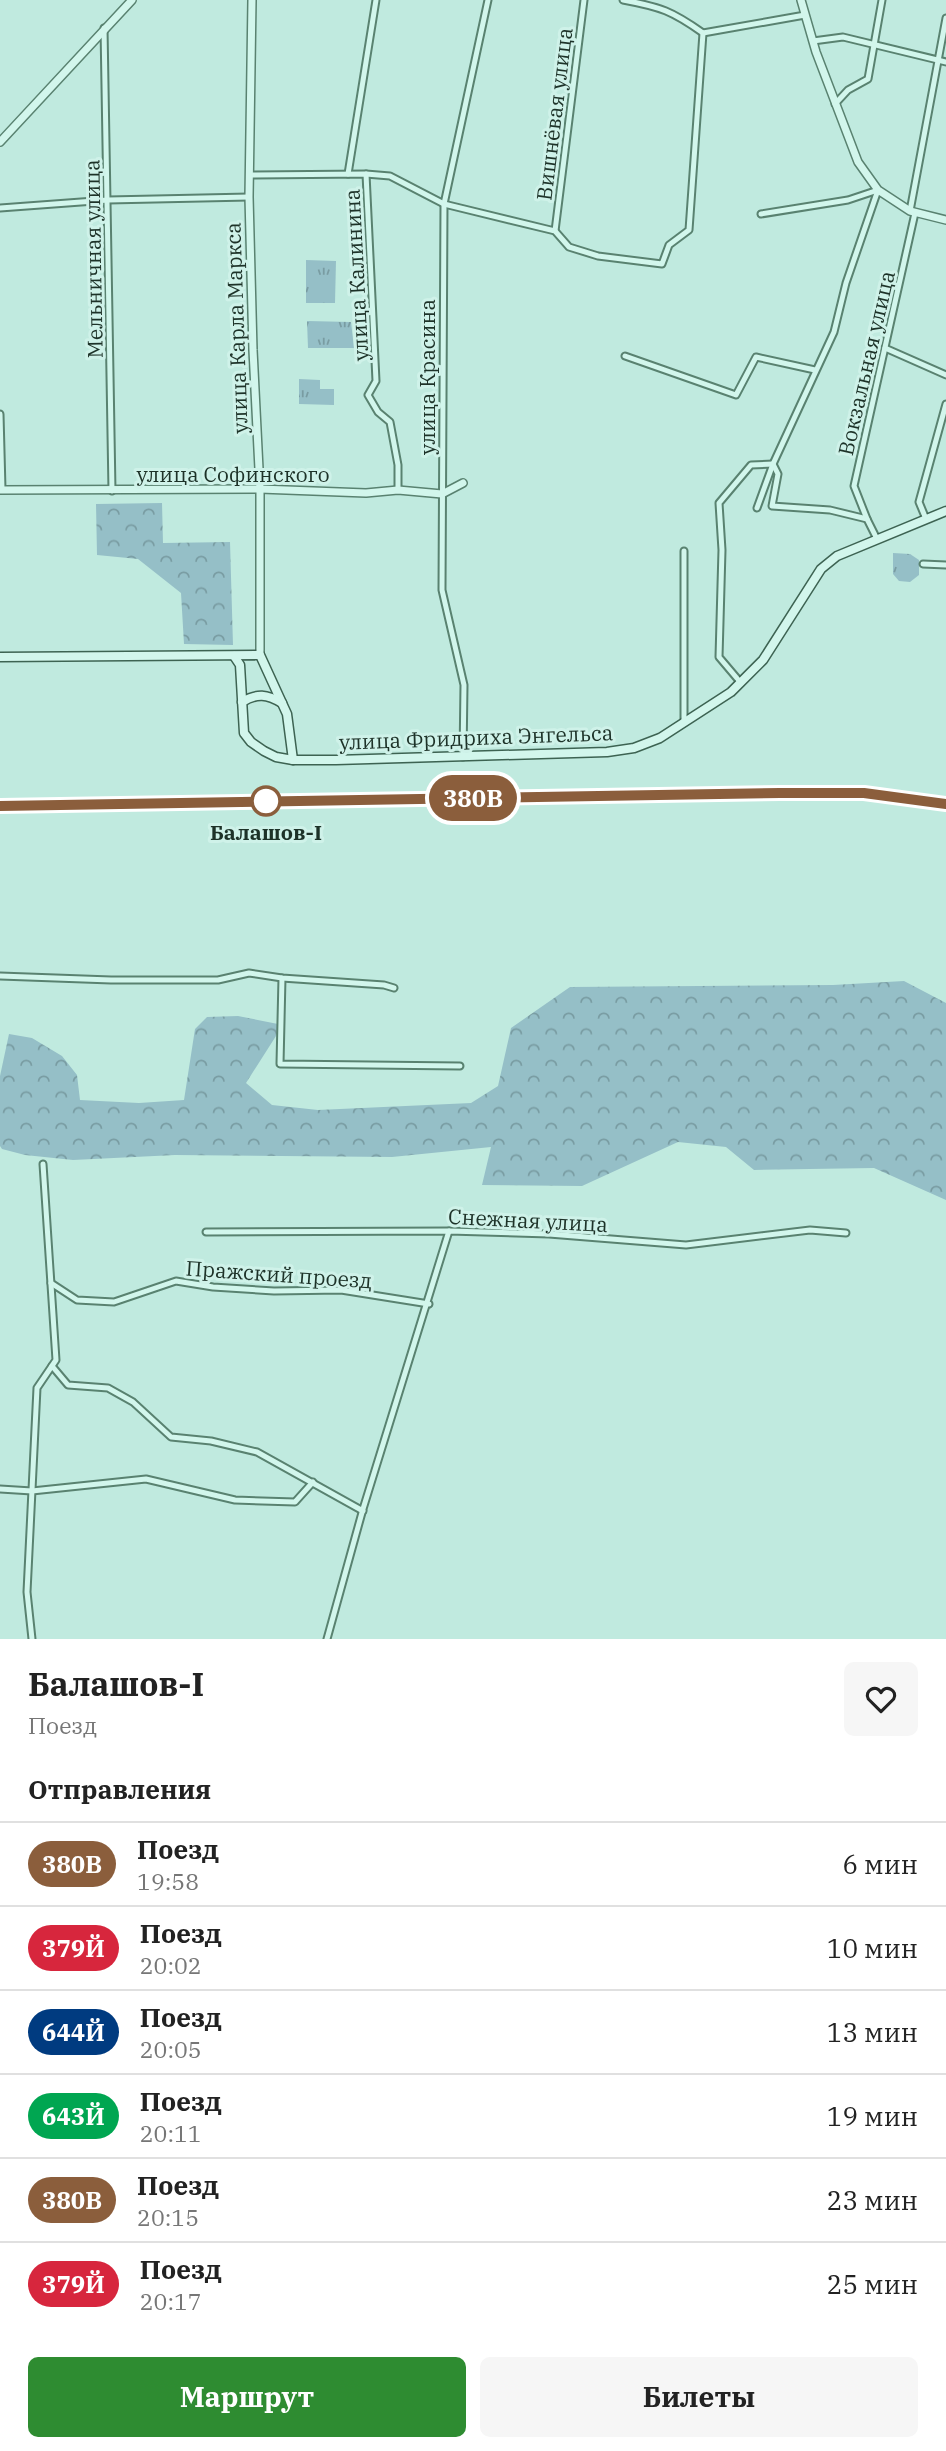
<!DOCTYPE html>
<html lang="ru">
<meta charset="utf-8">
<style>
:root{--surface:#fff;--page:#f6f6f6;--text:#222;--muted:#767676;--line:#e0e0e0;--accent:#2e8c31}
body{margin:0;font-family:"IBM Plex Serif",serif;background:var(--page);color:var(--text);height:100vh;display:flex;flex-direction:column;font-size:26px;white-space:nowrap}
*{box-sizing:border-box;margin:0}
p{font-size:23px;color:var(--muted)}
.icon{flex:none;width:38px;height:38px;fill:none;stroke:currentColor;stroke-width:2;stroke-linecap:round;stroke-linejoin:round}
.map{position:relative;height:1639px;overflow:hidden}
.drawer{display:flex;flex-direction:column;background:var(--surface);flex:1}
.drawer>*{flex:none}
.badge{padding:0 14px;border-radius:23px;font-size:24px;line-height:46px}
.map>.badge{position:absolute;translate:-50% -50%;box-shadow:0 0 0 4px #fff}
h2{padding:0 28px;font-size:26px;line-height:63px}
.round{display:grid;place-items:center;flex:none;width:74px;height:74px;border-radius:10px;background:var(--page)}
.headline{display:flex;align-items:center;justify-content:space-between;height:119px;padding:0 28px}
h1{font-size:33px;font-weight:700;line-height:52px}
.action{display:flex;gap:14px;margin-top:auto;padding:14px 28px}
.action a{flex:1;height:80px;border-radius:10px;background:var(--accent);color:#fff;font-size:28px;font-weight:700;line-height:80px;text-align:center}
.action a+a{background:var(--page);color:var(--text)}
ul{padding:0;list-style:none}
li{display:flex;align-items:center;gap:21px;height:84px;padding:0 28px;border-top:2px solid var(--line)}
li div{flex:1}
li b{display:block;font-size:26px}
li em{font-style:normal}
li .badge{min-width:77px;font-weight:700;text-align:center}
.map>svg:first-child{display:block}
</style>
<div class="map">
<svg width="946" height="1639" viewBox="0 0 946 1639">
<defs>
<pattern id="grass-tufts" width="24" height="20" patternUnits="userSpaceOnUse" patternTransform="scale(1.75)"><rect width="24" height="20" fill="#95bfc7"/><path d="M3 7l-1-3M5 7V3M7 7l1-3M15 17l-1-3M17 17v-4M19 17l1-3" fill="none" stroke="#799ca2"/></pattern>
<pattern id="forest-crowns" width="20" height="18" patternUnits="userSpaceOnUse" patternTransform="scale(1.75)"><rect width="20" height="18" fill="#95bfc7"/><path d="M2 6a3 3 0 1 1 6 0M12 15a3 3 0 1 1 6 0" fill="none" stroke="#799ca2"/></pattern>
</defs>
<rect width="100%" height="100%" fill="#c0eadf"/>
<g fill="url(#grass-tufts)">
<polygon points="306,260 336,261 335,303 306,303"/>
<polygon points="307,321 351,322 354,348 308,348"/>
<polygon points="299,379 320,380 320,389 334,389 334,405 299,404"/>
<polygon points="893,553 910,554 919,560 919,575 910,582 899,581 893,574"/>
</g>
<g fill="url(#forest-crowns)">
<polygon points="162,503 163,543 230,542 233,645 184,644 181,593 138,559 97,555 96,504"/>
<polygon points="904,981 946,1003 946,1200 874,1168 754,1170 726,1147 678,1142 582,1186 482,1185 491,1147 392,1157 175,1155 73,1160 25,1155 2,1149 0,1146 0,1076 9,1034 32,1038 62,1056 77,1075 80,1100 139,1103 184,1100 195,1029 207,1017 238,1016 283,1025 246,1083 272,1105 318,1110 471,1103 498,1086 511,1028 570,987 833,985"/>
</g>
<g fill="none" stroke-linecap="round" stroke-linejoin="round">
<defs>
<g id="minor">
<path d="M623 0C661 7 672 11 703 33L805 15"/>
<polyline points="104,28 112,491"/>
<polyline points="813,41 843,37 946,62"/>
<polyline points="835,104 848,90 868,79 882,0"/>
<polyline points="348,174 376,0"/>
<polyline points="366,174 376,381 368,395 378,412 390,422 398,465 398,490"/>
<polyline points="250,175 366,174 390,176 444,204 555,231 569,247 598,256 662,264 669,245 689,230 703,33"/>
<polyline points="0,208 108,200 249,197"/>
<polyline points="910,211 946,18"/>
<polyline points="761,214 848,200 878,190"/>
<polyline points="555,231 584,0"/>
<polyline points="885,348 946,375"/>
<polyline points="625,356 736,395 756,357 815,370"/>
<polyline points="0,414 2,489"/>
<polyline points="773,464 778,474 772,506 830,510 867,519 877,539"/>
<polyline points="757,508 773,464 834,332 846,283 878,190"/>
<polyline points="867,519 854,486 915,213"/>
<polyline points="926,519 919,502 946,404"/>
<polyline points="684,551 684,723"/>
<polyline points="923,564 946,565"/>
<polyline points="741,683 719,657 722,550 719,503 751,465 773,464"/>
<polyline points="463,757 464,685 442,590 444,204 488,0"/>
<polyline points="0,976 111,980 218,980 249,973 282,978 384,985 394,988"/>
<polyline points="282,978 280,1064 460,1066"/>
<polyline points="206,1232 449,1231 549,1234 686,1245 810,1230 846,1233"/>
<polyline points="51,1283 77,1300 114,1302 176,1281 213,1287 274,1291 341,1290 429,1304"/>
<polyline points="52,1366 68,1385 108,1388 133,1402 171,1437 211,1441 257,1452 363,1511"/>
<polyline points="0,1489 32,1491 146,1479 235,1500 295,1502 313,1482"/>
<polyline points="32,1639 27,1592 37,1388 56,1360 43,1164"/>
<polyline points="327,1639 363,1509 449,1231"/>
</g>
<g id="tertiary">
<polyline points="252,0 249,197 253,350 260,489 260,655"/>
<polyline points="801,0 816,52 858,162 878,190 910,211 946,220"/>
<polyline points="0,142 132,0"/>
<polyline points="0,490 260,489 366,493 398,490 442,494 463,483"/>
</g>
<g id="secondary">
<polyline points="234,656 240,665 244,733 251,742 264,751 276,757 293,760 336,760 607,752 634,748 660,738 731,692 763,660 821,569 837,556 946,511"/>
<polyline points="0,657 260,655 287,714 293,760"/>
<path d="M242 702C257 693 267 694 282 703"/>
</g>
</defs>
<use href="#minor" stroke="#598270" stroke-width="9"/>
<use href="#tertiary" stroke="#598270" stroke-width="10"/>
<use href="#secondary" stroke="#3d6352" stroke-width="11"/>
<use href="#minor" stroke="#d2f6ec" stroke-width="5"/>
<use href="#tertiary" stroke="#d2f6ec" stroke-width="7"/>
<use href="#secondary" stroke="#d2f6ec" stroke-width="8"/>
<polyline stroke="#1d3228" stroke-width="2" stroke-dasharray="12 12" stroke-linecap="butt" points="0,806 780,793 864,793 946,804"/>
</g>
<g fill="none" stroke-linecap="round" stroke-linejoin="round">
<defs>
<polyline id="line" points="0,806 780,793 864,793 946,804"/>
</defs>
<use href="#line" stroke="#fff" stroke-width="16"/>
<use href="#line" stroke="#8b5e3c" stroke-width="10"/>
</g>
<circle fill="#fff" stroke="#8b5e3c" stroke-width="3.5" cx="266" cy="801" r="14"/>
<g text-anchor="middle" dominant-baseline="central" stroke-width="6" stroke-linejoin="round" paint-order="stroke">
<g font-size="21" fill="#1d3228" stroke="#cff2e9">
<text transform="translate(554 114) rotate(-83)">Вишнёвая улица</text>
<text transform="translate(93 259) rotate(-91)">Мельничная улица</text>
<text transform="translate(356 275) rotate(-93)">улица Калинина</text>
<text transform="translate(236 328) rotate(-92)">улица Карла Маркса</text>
<text transform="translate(866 363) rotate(-77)">Вокзальная улица</text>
<text transform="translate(427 377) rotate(-90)">улица Красина</text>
<text x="233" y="474">улица Софинского</text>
<text transform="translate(476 737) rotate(-2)">улица Фридриха Энгельса</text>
<text transform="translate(528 1220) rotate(3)">Снежная улица</text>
<text transform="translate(279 1274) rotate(4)">Пражский проезд</text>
</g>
<g font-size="21" font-weight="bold" fill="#1d3228" stroke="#cff2e9">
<text x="266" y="832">Балашов-I</text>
</g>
</g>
</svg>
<b class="badge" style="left:473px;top:798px;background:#8b5e3c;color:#fff">380В</b>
</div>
<section class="drawer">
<div class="headline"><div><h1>Балашов-I</h1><p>Поезд</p></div><a class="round"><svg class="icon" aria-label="heart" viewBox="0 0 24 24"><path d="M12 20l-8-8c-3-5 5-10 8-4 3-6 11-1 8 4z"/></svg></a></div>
<h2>Отправления</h2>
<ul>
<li><span class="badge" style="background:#8b5e3c;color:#fff">380В</span><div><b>Поезд</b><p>19:58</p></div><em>6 мин</em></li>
<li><span class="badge" style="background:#d7263d;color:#fff">379Й</span><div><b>Поезд</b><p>20:02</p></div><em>10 мин</em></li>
<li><span class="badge" style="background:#003b80;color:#fff">644Й</span><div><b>Поезд</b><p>20:05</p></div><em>13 мин</em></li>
<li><span class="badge" style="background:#00a651;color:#fff">643Й</span><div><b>Поезд</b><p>20:11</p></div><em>19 мин</em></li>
<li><span class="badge" style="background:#8b5e3c;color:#fff">380В</span><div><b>Поезд</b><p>20:15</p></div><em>23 мин</em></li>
<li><span class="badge" style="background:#d7263d;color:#fff">379Й</span><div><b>Поезд</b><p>20:17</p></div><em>25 мин</em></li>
</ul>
<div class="action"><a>Маршрут</a><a>Билеты</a></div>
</section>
